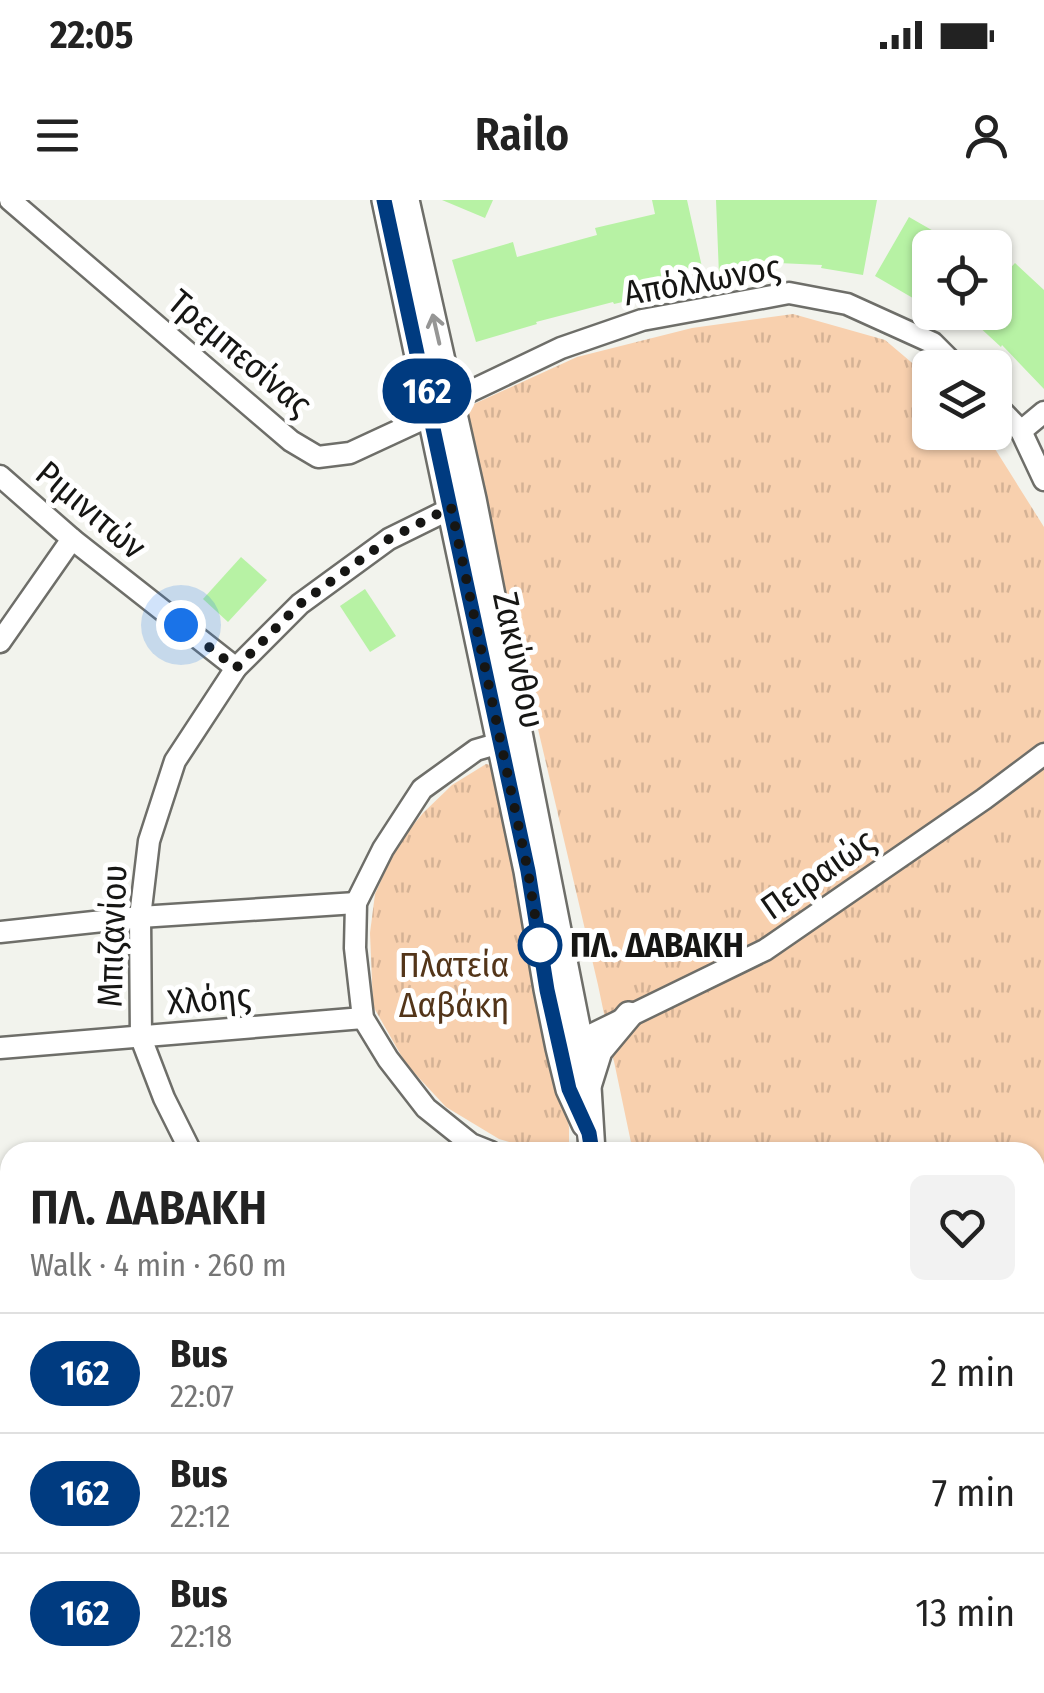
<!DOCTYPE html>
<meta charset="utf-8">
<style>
:root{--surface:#fff;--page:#f2f2f2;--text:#222;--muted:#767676;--line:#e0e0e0}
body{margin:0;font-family:"Fira Sans Condensed",sans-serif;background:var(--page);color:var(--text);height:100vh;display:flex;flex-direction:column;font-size:38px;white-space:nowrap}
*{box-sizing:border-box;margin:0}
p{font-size:32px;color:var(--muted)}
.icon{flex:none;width:55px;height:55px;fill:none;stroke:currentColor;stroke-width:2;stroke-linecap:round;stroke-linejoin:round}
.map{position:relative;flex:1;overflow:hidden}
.panel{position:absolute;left:0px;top:942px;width:1045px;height:552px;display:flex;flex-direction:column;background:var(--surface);border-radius:30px 30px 0 0;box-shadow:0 2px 8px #0004}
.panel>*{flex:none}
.badge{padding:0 20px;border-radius:32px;font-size:35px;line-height:65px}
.controls{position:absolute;left:912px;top:30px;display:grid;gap:20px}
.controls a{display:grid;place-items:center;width:100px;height:100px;border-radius:15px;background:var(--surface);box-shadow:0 2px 8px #0004;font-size:50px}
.you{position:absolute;width:50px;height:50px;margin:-25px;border:8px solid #fff;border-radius:50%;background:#1a73e8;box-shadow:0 0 0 15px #1a73e833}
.map>.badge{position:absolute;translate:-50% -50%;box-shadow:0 0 0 5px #fff}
.round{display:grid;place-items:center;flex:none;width:105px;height:105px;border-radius:15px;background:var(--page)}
.head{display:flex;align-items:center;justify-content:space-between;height:170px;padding:0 30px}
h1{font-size:48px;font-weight:600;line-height:75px}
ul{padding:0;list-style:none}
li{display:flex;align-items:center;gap:30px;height:120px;padding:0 30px;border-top:2px solid var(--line)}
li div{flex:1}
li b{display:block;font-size:38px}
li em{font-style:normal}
li .badge{min-width:110px;font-weight:700;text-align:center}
.status{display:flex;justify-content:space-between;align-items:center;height:70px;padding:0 50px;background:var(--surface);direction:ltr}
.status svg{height:28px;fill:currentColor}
header{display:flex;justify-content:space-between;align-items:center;height:130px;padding:0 30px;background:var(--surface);font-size:45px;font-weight:600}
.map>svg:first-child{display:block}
</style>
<div class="status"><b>22:05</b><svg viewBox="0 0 49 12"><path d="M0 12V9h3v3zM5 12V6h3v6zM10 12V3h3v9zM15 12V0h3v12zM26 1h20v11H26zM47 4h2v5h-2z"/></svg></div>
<header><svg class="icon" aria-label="menu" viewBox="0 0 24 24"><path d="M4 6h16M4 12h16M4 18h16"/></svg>Railo<svg class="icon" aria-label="person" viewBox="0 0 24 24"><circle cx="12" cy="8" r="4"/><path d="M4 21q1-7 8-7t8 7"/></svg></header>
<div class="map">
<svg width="1044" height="1493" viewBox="0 0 1044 1493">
<defs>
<pattern id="park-tufts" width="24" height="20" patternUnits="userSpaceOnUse" patternTransform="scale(2.5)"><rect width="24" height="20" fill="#f8d0ae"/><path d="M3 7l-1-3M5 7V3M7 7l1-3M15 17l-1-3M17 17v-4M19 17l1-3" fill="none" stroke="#d4b295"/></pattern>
</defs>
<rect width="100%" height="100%" fill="#f2f3ed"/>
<polygon fill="#e9ebdd" points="325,1485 500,1485 500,1493 315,1493"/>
<g fill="url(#park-tufts)">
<polygon points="793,114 885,140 930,178 930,232 985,233 1044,327 1044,1493 745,1493 744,1485 1035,1485 1035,952 633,952 598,785 463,209 577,157 692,128"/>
<polygon points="486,564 491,565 569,927 569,951 542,952 499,939 446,907 406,864 373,806 370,733 375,694 397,645 423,613 452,585"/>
<polygon points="619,1485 685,1485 687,1493 609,1493"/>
</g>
<g fill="#b7f2a4">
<polygon points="442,0 493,0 485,18"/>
<polygon points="652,0 687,0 702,67 649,79 653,95 614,104 613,102 536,122 537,124 476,142 452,60 513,42 517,57 597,35 595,28 655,14"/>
<polygon points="716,0 877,0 863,75 821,68 822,65 757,62 758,74 719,75"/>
<polygon points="909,17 963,48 930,48 930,108 875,76"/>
<polygon points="1015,63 1044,90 1044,189 1002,145 1001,147 963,112 995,112 995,84"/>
<polygon points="241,357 267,380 228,422 203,399"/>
<polygon points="365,389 396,436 370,452 340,406"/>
</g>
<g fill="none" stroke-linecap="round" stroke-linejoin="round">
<defs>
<g id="minor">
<polyline points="10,0 291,241 318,257 350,253 432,215 452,200 561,148 642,120 789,93 847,104 933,143 958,168"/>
<polyline points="995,204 1021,231 1044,280"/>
<polyline points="1021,231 1044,212"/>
<polyline points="0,276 72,339 236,468"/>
<polyline points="0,442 72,339"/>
<polyline points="0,732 140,717 356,703"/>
<polyline points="570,845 765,750 984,599 1044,554"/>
<polyline points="0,848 363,818"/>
<polyline points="191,952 164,898 141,838 140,717 149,641 175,561 236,468 300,404 389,339 462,303"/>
<polyline points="491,952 471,944 426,908 388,859 363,818 355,748 356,703 383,649 422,589 476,550 500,543"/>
<polyline points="0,1079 10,1079"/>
<polyline points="0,1297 10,1296"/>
<polyline points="520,1485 522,1493"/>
<polyline points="714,1485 716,1493"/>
<polyline points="280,1493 293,1485"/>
<polyline points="585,1493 594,1485"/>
</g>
<g id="tertiary">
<polyline points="385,0 527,671 547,789 559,848 569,889 585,924"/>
<polyline points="406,0 473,299 580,842 588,887 592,952"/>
<polyline points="589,883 599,851 629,815"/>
<polyline points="1035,1124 1044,1117"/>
</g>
</defs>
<use href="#minor" stroke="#6e6e69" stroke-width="25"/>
<use href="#tertiary" stroke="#6e6e69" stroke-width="30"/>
<use href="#minor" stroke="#fff" stroke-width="20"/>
<use href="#tertiary" stroke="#fff" stroke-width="25"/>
</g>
<defs><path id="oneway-shaft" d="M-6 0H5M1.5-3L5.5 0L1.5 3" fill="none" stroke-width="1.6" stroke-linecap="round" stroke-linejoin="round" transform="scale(2.5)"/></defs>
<use stroke="#969695" href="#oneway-shaft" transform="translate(436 129) rotate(-103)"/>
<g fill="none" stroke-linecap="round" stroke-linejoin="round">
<defs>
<polyline id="line" points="384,0 528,671 547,790 560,848 569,889 589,933 592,952"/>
</defs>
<use href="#line" stroke="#fff" stroke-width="22"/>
<use href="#line" stroke="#003b80" stroke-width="15"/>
<polyline stroke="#161614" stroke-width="10" stroke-dasharray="0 18" points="181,425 236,468 300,404 389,339 451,307 528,671 540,747 540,745"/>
</g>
<circle fill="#fff" stroke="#003b80" stroke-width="5" cx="540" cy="745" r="20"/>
<g text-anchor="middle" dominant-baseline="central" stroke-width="10" stroke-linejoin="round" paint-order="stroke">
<g font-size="35" fill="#161614" stroke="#fff">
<text transform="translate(702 80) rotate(-10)">Απόλλωνος</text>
<text transform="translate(240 153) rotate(40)">Τρεμπεσίνας</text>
<text transform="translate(91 310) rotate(40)">Ριμινιτών</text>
<text transform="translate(519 460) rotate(78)">Ζακύνθου</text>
<text transform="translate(818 674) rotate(-35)">Πειραιώς</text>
<text transform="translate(112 736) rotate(-88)">Μπιζανίου</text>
<text transform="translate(209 799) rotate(-5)">Χλόης</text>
</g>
<g font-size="35" font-weight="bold" fill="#161614" stroke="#fff" text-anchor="start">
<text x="570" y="745">ΠΛ. ΔΑΒΑΚΗ</text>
</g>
<g font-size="35" fill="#533519" stroke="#fff">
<text x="454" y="765">Πλατεία<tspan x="454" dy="40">Δαβάκη</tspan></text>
</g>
</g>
</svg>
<div class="controls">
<a><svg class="icon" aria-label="locate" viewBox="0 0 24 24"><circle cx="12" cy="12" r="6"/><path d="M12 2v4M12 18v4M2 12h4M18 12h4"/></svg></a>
<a><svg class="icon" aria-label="layers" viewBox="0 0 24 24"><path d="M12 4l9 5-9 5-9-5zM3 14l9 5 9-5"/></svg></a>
</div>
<div class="you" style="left:181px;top:425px"></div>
<b class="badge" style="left:427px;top:191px;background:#003b80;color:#fff">162</b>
<section class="panel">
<div class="head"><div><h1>ΠΛ. ΔΑΒΑΚΗ</h1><p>Walk · 4 min · 260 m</p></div><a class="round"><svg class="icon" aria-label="heart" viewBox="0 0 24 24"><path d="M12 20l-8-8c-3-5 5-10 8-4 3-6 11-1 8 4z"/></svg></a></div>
<ul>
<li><span class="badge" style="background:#003b80;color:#fff">162</span><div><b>Bus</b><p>22:07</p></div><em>2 min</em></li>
<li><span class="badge" style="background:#003b80;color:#fff">162</span><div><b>Bus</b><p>22:12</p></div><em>7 min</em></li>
<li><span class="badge" style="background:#003b80;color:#fff">162</span><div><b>Bus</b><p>22:18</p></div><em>13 min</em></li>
</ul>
</section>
</div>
